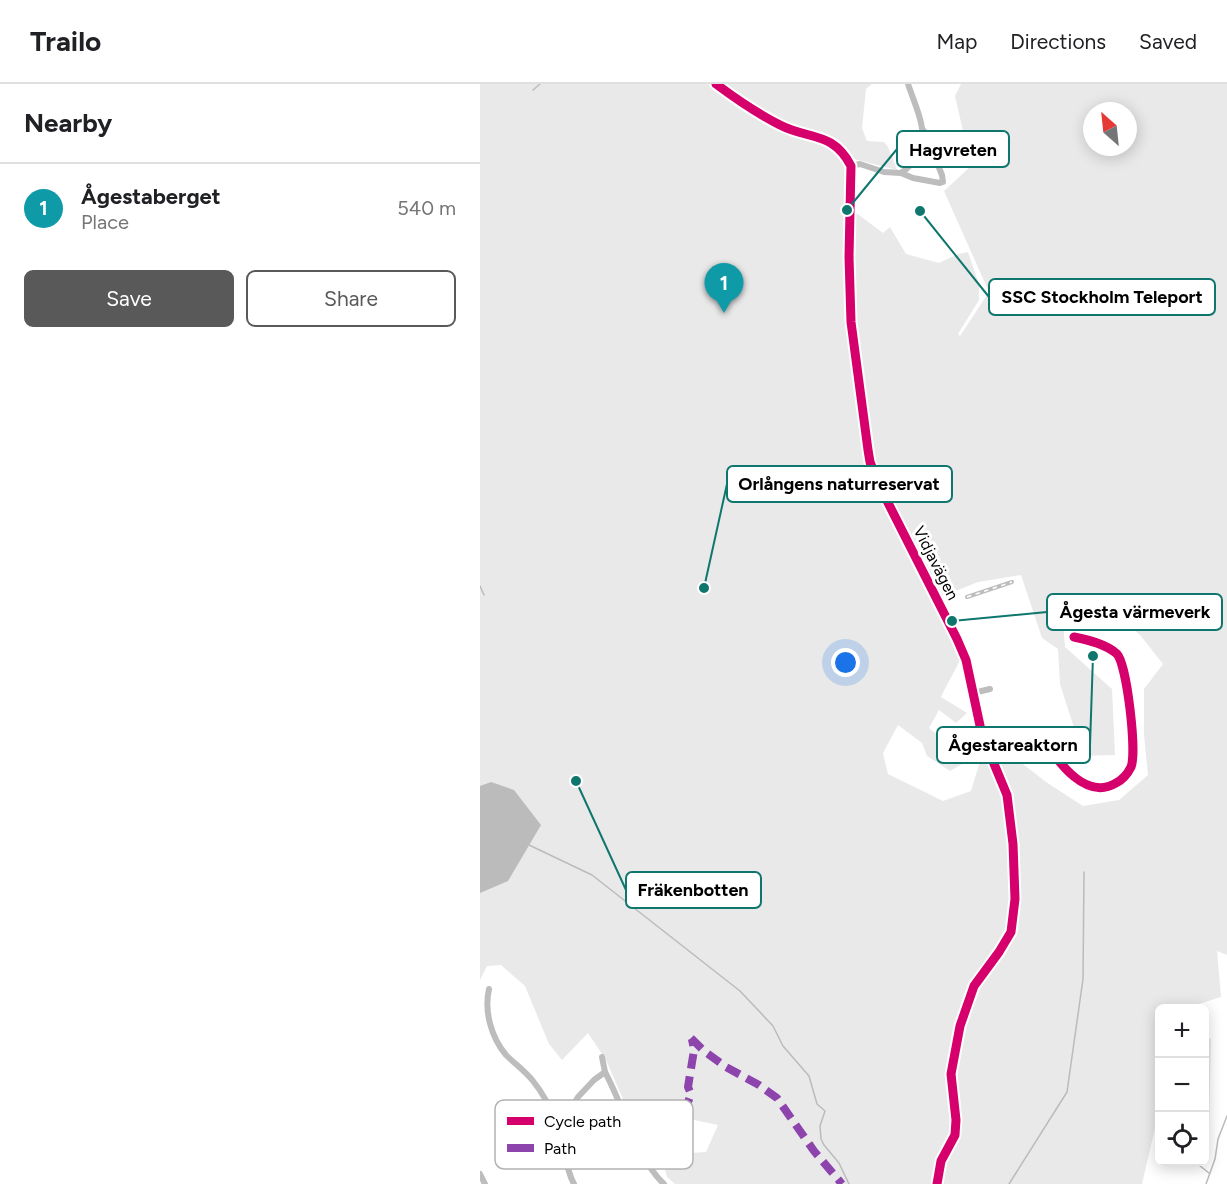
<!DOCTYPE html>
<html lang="en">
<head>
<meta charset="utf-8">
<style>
	body { margin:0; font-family:Figtree,sans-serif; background:#f6f6f6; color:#202124 }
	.controls { position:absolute; right:18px; bottom:18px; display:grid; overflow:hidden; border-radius:9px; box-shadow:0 3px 15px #0003 }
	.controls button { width:54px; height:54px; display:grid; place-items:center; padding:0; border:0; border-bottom:2px solid #e0e0e0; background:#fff; color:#202124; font:30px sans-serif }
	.compass { position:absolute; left:603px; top:18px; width:54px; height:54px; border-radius:50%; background:#fff; box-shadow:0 3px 15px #0003; rotate:333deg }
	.you { position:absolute; left:366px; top:579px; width:21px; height:21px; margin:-15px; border:4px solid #fff; border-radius:50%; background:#1a73e8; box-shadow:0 0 0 9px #1a73e833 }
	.badge { display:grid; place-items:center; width:39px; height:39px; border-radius:50%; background:#595959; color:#fff; font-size:20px; font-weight:700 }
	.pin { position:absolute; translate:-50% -50px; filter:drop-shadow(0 2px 3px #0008) }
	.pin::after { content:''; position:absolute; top:32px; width:21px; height:18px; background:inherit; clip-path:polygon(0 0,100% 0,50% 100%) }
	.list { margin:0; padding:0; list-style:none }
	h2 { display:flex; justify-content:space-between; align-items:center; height:78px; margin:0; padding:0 24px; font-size:26px }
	h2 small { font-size:20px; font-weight:400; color:#757577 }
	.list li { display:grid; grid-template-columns:39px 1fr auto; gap:18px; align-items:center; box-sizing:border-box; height:90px; padding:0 24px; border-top:2px solid #e0e0e0 }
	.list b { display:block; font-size:22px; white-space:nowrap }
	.list p { margin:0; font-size:20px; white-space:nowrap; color:#757577 }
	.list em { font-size:20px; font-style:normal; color:#757577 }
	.actions { display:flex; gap:12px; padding:18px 24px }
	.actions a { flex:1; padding:14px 0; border:2px solid #595959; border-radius:9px; text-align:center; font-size:21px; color:#595959 }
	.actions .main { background:#595959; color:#fff }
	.icon { flex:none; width:33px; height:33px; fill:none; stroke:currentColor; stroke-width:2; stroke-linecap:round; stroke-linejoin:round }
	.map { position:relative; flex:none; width:747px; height:1100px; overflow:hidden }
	header { display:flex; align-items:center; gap:36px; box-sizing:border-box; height:84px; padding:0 30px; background:#fff; border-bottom:2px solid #e0e0e0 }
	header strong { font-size:28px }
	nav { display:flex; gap:33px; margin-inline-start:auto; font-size:21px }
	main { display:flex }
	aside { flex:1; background:#fff }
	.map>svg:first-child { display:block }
	.green { fill:#e9e9e9; fill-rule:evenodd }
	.water { fill:#bbb }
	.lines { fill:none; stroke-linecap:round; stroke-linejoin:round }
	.stream { stroke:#bbb; stroke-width:1.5 }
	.minor { stroke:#bdbdbd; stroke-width:6 }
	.rail-casing { stroke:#bdbdbd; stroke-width:4 }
	.rail { stroke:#fff; stroke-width:1.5; stroke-dasharray:4.5; stroke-linecap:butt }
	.quiet { stroke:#8e44ad; stroke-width:8; stroke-dasharray:15 8; stroke-linecap:butt }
	.cycleway-casing { stroke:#fff; stroke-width:13 }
	.cycleway { stroke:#d6006c; stroke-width:9 }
	.labels { text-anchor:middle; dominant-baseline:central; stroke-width:6; stroke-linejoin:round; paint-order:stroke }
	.street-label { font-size:16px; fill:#000; stroke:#fff }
	.key { fill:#fff; stroke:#b2b2b2; stroke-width:1.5 }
	.key-label { font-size:16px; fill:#000 }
	.leader { fill:none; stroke:#0f766e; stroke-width:2 }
	.callout-dot { fill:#0f766e; stroke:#fff; stroke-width:2 }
	.callout { fill:#fff; stroke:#0f766e; stroke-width:2 }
	.callout-label { font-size:18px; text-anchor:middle; font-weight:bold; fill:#000 }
</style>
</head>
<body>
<header>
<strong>Trailo</strong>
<nav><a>Map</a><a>Directions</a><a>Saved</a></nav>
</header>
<main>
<aside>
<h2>Nearby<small></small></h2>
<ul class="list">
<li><span class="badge" style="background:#0f9aa8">1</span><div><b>Ågestaberget</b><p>Place</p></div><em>540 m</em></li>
</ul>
<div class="actions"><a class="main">Save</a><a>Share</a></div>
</aside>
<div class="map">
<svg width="747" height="1100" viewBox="0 0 747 1100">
	<rect width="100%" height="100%" fill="#fff"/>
	<g class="green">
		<path d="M0,0H229L287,38L352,64L361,73L367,87V122L403,149L410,143L426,170L459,179L478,170L488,168L499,200V216L478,250L480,252L509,208L464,107L491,82L475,12L481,0H747V871L737,867L741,913L713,922V924H680L679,1027L662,1100H195L187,1093L183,1079L193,1070L226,1068L238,1041L214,1036L168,1073L126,976L108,949L82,976L69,960L45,902L21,881L7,882L0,896ZM612,27H648V63H612ZM541,491L562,554L578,565L580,600L603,672L635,671L632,605L585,563L583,540L615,512L660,551L683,580L664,605V651L668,691L639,716L603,722L566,698L539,677L526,661L502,651L527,711L533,804L524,723L519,702L503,667L491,707L463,717L408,690L403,669L418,641L442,659L447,672L470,687L484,679L498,657L487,644L469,660L449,644L459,626L476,639L487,629L461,613C468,597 479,582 484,565L469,537L463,512L498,498Z"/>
		<polygon points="236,0 392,0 386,5 382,44 387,57 404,58 408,63 417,86 370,74 364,66 352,57 313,47"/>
		<polygon points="725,951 731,955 729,1042 725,1055"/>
	</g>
	<polygon class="water" points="11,698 34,706 61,741 28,797 0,809 0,702"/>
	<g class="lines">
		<g class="stream">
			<polyline points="53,6 60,0"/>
			<polyline points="0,502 4,511"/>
			<polyline points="49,761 112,791 260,907 293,942 303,962 329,992 337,1020 345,1027 340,1042 341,1055 344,1061 359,1079 369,1100"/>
			<polyline points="715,1078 729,1089"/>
			<polyline points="529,1100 587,1008 603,895 604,788"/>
			<polyline points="726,1100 735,1075 738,1055 747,1032"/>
		</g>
		<g class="minor">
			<path d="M236,0C256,15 278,30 300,41C329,56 353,47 371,82L369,173L371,238L388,366L390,378L399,401L477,555L486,576L502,651L527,711L533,760L535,815L531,848L519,868L494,902L480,942L471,990L476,1036L475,1051L461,1077L457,1100"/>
			<polyline points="371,82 380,80 404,88 421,89 433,94 460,99 463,98 462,91 444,47"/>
			<path d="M421,89C457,64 440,35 428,0"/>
			<polyline points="493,609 510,605"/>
			<path d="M502,651C525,665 540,662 565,657C578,678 606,717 636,699C642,696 648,689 651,683C657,668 647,581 637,570C626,560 608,556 594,553"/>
			<path d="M9,905C4,927 11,953 26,971C35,980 45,987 53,997C63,1009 72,1027 78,1042C85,1060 84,1082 94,1100"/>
			<path d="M122,973L125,988C142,1019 159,1078 184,1100"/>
			<polyline points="78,1043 83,1039 98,1013 114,996 125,988"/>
			<polyline points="0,1090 5,1100"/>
		</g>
		<defs>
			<polyline id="rail" points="487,513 532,498"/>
		</defs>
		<use href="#rail" class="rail-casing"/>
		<use href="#rail" class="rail"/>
		<g class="quiet">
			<polyline points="211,954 224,967 246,983 279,1001 297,1014 334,1067 362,1100"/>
			<polyline points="196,1050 211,1010 208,1003 214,966 212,955"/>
			<polyline points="167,1077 184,1067 196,1050 194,1058"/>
		</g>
		<defs>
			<g id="cycleway">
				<path d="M236,0C256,15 278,30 300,41C329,56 353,47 371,82L369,173L371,238L388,366L390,378L399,401L477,555L486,576L502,651L527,711L533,760L535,815L531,848L519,868L494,902L480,942L471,990L476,1036L475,1051L461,1077L457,1100"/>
				<path d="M502,651C525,665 540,662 565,657C578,678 606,717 636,699C642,696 648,689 651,683C657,668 647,581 637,570C626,560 608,556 594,553"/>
			</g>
		</defs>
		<use href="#cycleway" class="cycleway-casing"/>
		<use href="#cycleway" class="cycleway"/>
	</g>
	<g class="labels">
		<g class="street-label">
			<text transform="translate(456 479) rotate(63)">Vidjavägen</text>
		</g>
	</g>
	<rect x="15" y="1016" width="198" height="69" rx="9" class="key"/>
	<rect x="27" y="1033" width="27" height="8" fill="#d6006c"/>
	<rect x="27" y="1060" width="27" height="8" fill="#8e44ad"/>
	<g class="key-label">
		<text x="64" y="1043">Cycle path</text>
		<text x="64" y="1070">Path</text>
	</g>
	<path class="leader" d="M367 126L417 65M440 127L509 213M224 504L247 400M472 537L567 528M613 572L610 661M96 697L146 806"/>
	<g class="callout-dot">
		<circle cx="367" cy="126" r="6"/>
		<circle cx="440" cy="127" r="6"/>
		<circle cx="224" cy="504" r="6"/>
		<circle cx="472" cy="537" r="6"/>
		<circle cx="613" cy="572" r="6"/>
		<circle cx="96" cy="697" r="6"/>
	</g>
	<g class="callout">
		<rect x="417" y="47" width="112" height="36" rx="6"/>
		<rect x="509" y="195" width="226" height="36" rx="6"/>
		<rect x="247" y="382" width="225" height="36" rx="6"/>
		<rect x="567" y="510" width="175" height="36" rx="6"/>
		<rect x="457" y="643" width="153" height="36" rx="6"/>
		<rect x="146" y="788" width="135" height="36" rx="6"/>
	</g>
	<g class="callout-label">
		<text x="473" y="72">Hagvreten</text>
		<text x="622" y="219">SSC Stockholm Teleport</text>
		<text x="359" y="406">Orlångens naturreservat</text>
		<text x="655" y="534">Ågesta värmeverk</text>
		<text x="533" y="667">Ågestareaktorn</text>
		<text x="213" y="812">Fräkenbotten</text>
	</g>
</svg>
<div class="controls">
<button>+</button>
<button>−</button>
<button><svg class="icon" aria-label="locate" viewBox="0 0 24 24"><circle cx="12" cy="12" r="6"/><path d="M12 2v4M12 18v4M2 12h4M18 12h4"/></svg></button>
</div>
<svg class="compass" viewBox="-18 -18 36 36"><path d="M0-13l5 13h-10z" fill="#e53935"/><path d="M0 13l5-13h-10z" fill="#757577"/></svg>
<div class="you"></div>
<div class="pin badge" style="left:244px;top:229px;background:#0f9aa8">1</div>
</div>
</main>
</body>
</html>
